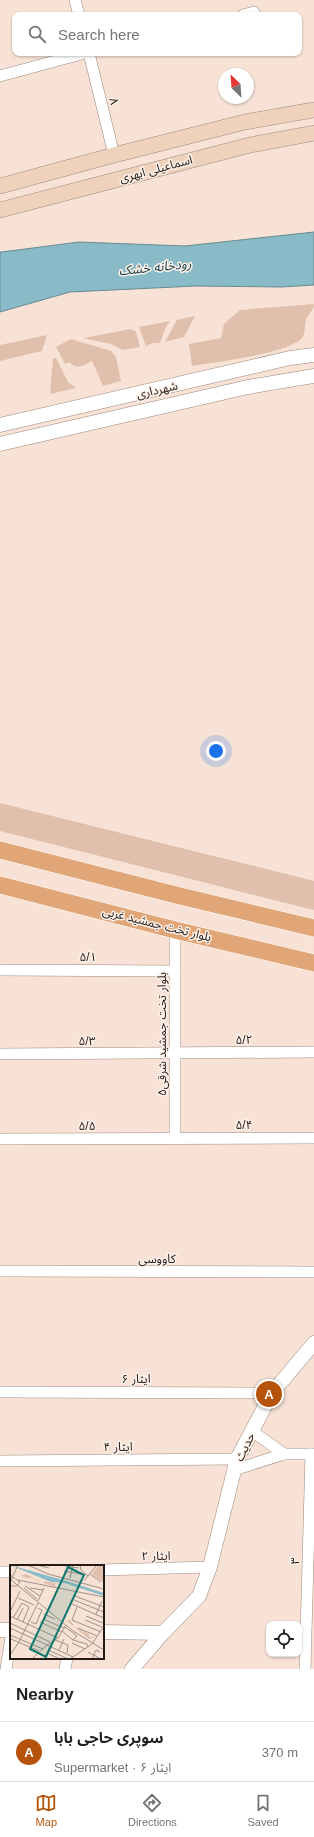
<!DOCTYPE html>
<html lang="en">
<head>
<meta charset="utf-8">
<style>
	body { margin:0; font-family:Arial,"Noto Sans Arabic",sans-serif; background:#f6f6f6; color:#202124 }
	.controls { position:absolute; right:12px; bottom:12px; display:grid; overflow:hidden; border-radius:8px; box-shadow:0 1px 3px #0004 }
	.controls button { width:36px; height:36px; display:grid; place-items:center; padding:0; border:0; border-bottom:1px solid #e0e0e0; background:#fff; color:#202124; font:20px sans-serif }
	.compass { position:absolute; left:218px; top:68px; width:36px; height:36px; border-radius:50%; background:#fff; box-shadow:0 1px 3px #0004; rotate:335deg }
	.you { position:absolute; left:216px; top:751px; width:14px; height:14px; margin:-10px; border:3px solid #fff; border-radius:50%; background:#1a73e8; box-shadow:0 0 0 6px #1a73e833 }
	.badge { display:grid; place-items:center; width:26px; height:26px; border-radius:50%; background:#b45309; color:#fff; font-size:13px; font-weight:700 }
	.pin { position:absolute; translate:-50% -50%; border:2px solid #fff; box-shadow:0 1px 4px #0006 }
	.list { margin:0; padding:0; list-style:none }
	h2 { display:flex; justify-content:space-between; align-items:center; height:52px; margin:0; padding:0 16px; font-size:17px }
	h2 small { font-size:13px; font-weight:400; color:#757577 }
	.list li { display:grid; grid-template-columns:26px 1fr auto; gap:12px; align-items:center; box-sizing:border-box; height:60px; padding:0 16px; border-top:1px solid #e0e0e0 }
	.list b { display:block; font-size:15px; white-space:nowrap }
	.list p { margin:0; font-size:13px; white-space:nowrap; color:#757577 }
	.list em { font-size:13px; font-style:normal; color:#757577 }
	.icon { flex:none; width:22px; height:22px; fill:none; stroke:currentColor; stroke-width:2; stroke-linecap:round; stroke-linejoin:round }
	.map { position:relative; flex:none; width:314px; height:1669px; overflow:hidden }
	.search { position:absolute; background:#fff; box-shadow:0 1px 3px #0004; left:12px; right:12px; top:12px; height:44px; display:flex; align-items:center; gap:10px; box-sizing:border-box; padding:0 14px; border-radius:8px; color:#757577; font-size:15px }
	.sheet { height:112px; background:#fff }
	nav { display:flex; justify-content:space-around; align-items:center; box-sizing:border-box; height:56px; border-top:1px solid #e0e0e0; background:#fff; font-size:11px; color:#757577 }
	nav a { display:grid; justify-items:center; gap:2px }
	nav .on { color:#b45309 }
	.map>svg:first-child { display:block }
	.green { fill:#e0c0ad }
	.water { fill:#88bac7; stroke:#698a92 }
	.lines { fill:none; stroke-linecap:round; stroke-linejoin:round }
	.minor-casing { stroke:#9c897e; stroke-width:12 }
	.tertiary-casing { stroke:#9c897e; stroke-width:15 }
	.secondary-casing { stroke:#9c897e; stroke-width:16 }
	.primary-casing { stroke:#fff; stroke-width:18 }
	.minor { stroke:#fff; stroke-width:11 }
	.tertiary { stroke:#fff; stroke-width:14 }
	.secondary { stroke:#efd2bb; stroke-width:15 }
	.primary { stroke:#e0a677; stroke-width:17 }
	.labels { text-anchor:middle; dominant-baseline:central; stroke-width:3; stroke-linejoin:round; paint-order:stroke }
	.street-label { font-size:12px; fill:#221a16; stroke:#fef1e9 }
	.water-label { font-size:13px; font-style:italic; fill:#103e48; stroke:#fef1e9 }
	.inset-road { fill:none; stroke:#a29289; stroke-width:1 }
	.view { fill:#0f766e; fill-opacity:0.15; stroke:#0f766e; stroke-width:2 }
	.inset-edge { fill:none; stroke:#221a16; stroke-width:2 }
</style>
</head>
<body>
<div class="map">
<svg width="314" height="1669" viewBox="0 0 314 1669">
	<rect width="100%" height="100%" fill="#f7e2d5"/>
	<g class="green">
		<path d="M314,304C314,310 308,314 306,320C304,327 306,332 302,338C290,353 213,363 192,366L189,344L221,338L224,324L240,310Z"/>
		<polygon points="195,316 184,337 165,342 177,320"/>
		<polygon points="170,321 165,329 160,343 153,343 146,346 139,327"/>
		<polygon points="131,329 136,332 140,347 123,350 111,344 83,338"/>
		<polygon points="47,335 42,351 0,361 0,345"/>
		<path d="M71,339L111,351L116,357L121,381L103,386L92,361C83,366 77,370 69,362L65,364L56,347Z"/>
		<polygon points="53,358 56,358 68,382 76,388 50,394"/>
		<polygon points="0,803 314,881 314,910 0,831"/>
	</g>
	<polygon class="water" points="314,232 314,285 282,287 196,286 70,292 0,312 0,252 2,252 79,242 185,246"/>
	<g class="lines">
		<defs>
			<g id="minor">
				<polyline points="75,0 79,15"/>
				<polyline points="243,15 254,12"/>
				<polyline points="89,53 114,155"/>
				<polyline points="0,76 85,53"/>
				<polyline points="0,970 175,971"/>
				<polyline points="0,1054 314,1052"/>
				<polyline points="175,1138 175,930"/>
				<polyline points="0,1139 314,1138"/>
				<polyline points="0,1271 314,1272"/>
				<polyline points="0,1392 272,1393"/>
				<polyline points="252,1431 284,1454"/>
				<polyline points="0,1461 237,1459"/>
				<polyline points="234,1470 284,1454 314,1454"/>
				<polyline points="103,1570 210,1567"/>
				<polyline points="0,1572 11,1572"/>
				<polyline points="6,1669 11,1637"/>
				<polyline points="65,1669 67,1658"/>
				<polyline points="305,1669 311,1454"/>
			</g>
			<g id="tertiary">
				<polyline points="0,425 290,358 314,355"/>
				<polyline points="0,444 248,387 314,376"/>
				<polyline points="0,1630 11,1630"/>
				<polyline points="103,1632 163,1633"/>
				<polyline points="132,1669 163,1633 199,1596 210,1567 237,1459 272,1393 314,1343"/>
			</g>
			<g id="secondary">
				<polyline points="0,186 114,155 245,122 314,110"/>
				<polyline points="0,210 250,145 314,133"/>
			</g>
			<g id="primary">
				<polyline points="0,850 176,895 314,928"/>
				<polyline points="0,885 175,930 314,963"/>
			</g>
		</defs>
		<use href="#minor" class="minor-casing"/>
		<use href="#tertiary" class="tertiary-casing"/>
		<use href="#secondary" class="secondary-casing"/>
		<use href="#primary" class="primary-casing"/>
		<use href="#minor" class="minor"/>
		<use href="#tertiary" class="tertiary"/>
		<use href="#secondary" class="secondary"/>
		<use href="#primary" class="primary"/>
	</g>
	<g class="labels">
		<g class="street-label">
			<text transform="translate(114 101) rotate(76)">۸</text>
			<text transform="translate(156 169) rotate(-15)">اسماعیلی ابهری</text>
			<text transform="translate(157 390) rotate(-13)">شهرداری</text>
			<text transform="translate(157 924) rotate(14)">بلوار تخت جمشید غربی</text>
			<text x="88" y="957">۵/۱</text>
			<text transform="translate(162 1034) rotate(-90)">بلوار تخت جمشید شرقی۵</text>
			<text x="244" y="1040">۵/۲</text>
			<text x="87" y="1041">۵/۳</text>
			<text x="244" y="1125">۵/۴</text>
			<text x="87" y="1126">۵/۵</text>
			<text x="157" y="1259">کاووسی</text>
			<text x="136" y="1379">ایثار ۶</text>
			<text x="118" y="1447">ایثار ۴</text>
			<text transform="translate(245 1447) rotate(-64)">حدیث</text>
			<text transform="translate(156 1556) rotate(-1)">ایثار ۲</text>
			<text transform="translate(295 1561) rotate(-88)">۳</text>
		</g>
		<g class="water-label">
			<text transform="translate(155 267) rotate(-6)">رودخانه خشک</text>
		</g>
	</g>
	<g transform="translate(10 1565)">
		<rect width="94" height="94" fill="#f7e2d5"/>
		<path d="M89,0H94L93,17L82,9ZM16,9L33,18L34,16L53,20L45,19L46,22L30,17L22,13H18L29,17L11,11ZM30,34L56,55H60L65,62L79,69V72H86L79,74Z" fill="#e0c0ad"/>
		<path d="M0,0L53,15L94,28V31L55,18L41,17Z" fill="#88bac7"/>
		<path class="inset-road" d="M18,0L38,9L94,24M27,0L39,3M55,1L69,3M70,1L71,5L78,11M54,6L71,9M80,9L91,17M0,10L10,17L7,21H0M60,13L63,0M0,14L63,66L94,85M8,15L38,21M74,16L87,0M0,17L8,0M15,21L30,31M38,21L94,32M14,23L27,34M20,23L33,25M65,31L94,42M8,33L24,40M64,35L94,47M28,36L34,23M62,39L94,53M67,42L62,55L91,67M0,47L10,26M34,49L45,54M86,49L92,36M0,51L48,73M76,51L93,58M3,53L12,38L19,42L13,57M33,54L54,63M7,55L13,43M75,55L92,62M21,57L26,59L32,45L28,43M30,57L52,67M0,58L40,77M55,62L67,71L63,75M0,63L37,80M68,63L87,71M52,66L63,75L77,79L78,82M0,70L33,84M45,75L58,80L57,88M0,77L1,74L29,86M62,78L75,84M82,79L94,61M37,80L63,92M38,85L56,93M49,85L54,74M78,87L91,94M37,88L50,94M0,90L9,77L28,38M22,94L37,80L48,73L56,60M34,94L40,81M60,94L82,79M82,94L86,85L90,87"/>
		<path class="view" d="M58,2L74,10L36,92L20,84Z"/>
		<rect width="94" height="94" class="inset-edge"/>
	</g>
</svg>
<div class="controls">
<button><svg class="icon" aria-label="locate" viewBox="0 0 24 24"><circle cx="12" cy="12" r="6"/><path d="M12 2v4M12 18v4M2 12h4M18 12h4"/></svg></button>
</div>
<svg class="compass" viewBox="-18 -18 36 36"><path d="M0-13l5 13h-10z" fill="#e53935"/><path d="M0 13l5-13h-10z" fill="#757577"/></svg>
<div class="you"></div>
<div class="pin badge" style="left:269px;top:1394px">A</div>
<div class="search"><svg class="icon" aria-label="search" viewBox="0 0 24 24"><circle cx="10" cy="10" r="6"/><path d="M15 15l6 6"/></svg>Search here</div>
</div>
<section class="sheet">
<h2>Nearby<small></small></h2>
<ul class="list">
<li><span class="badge">A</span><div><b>سوپری حاجی بابا</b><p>Supermarket · ایثار ۶</p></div><em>370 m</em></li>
</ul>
</section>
<nav>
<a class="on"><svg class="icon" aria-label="map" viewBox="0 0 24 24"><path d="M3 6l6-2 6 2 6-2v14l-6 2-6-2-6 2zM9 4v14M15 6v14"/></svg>Map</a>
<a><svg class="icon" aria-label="directions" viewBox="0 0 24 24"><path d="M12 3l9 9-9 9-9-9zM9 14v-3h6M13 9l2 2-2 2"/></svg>Directions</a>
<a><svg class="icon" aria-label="saved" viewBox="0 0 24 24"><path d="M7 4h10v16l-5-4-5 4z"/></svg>Saved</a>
</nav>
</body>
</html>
